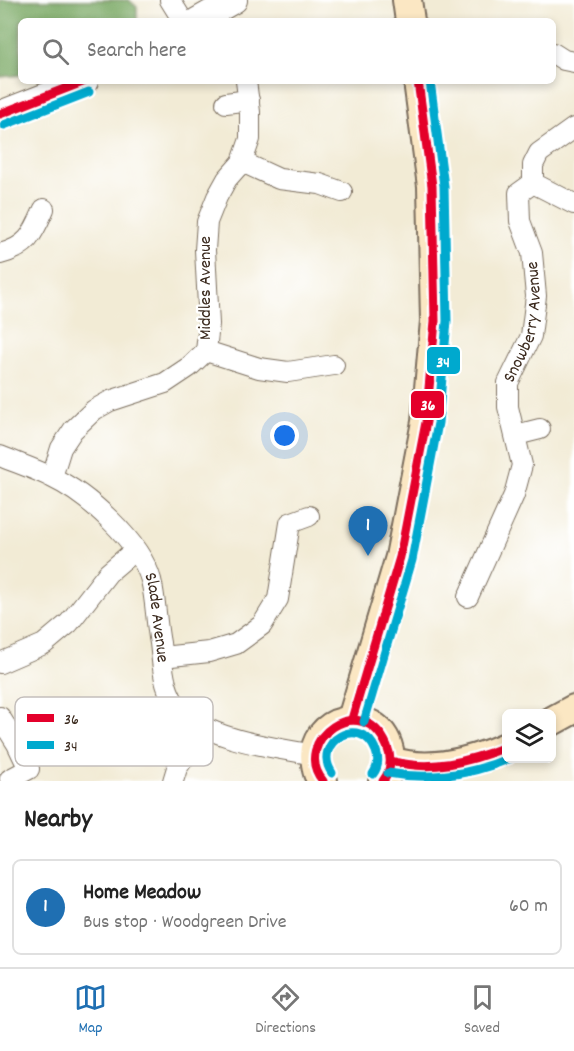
<!DOCTYPE html>
<html lang="en">
<head>
<meta charset="utf-8">
<style>
	body { margin:0; font-family:Dekko,sans-serif; background:#f6f6f6; color:#222 }
	.controls { position:absolute; right:18px; bottom:18px; display:grid; overflow:hidden; border-radius:9px; box-shadow:0 3px 9px #0003 }
	.controls button { width:54px; height:54px; display:grid; place-items:center; padding:0; border:0; border-bottom:2px solid #e0e0e0; background:#fff; color:#222; font:30px sans-serif }
	.you { position:absolute; left:285px; top:436px; width:21px; height:21px; margin:-15px; border:4px solid #fff; border-radius:50%; background:#1a73e8; box-shadow:0 0 0 9px #1a73e833 }
	.badge { display:grid; place-items:center; width:39px; height:39px; border-radius:50%; background:#1f6fb2; color:#fff; font-size:20px; font-weight:700 }
	.pin { position:absolute; translate:-50% -50px; filter:drop-shadow(0 2px 3px #0008) }
	.pin::after { content:''; position:absolute; top:32px; width:21px; height:18px; background:inherit; clip-path:polygon(0 0,100% 0,50% 100%) }
	.list { margin:0; padding:0; list-style:none }
	h2 { display:flex; justify-content:space-between; align-items:center; height:78px; margin:0; padding:0 24px; font-size:26px }
	h2 small { font-size:20px; font-weight:400; color:#767676 }
	.list li { display:grid; grid-template-columns:39px 1fr auto; gap:18px; align-items:center; box-sizing:border-box; height:96px; margin:0 12px 12px; padding:0 12px; border:2px solid #e0e0e0; border-radius:9px }
	.list b { display:block; font-size:22px; white-space:nowrap }
	.list p { margin:0; font-size:20px; white-space:nowrap; color:#767676 }
	.list em { font-size:20px; font-style:normal; color:#767676 }
	.icon { flex:none; width:33px; height:33px; fill:none; stroke:currentColor; stroke-width:2; stroke-linecap:round; stroke-linejoin:round }
	.map { position:relative; flex:none; width:574px; height:781px; overflow:hidden }
	.search { position:absolute; background:#fff; box-shadow:0 3px 9px #0003; left:18px; right:18px; top:18px; height:66px; display:flex; align-items:center; gap:15px; box-sizing:border-box; padding:0 21px; border-radius:9px; color:#767676; font-size:22px }
	.sheet { height:186px; background:#fff }
	nav { display:flex; justify-content:space-around; align-items:center; box-sizing:border-box; height:84px; border-top:2px solid #e0e0e0; background:#fff; font-size:16px; color:#767676 }
	nav a { display:grid; justify-items:center; gap:3px }
	nav .on { color:#1f6fb2 }
	.map>svg:first-child { display:block }
	.forest { fill:#78a762; stroke:#5a6840; stroke-width:1.5 }
	.lines { fill:none; stroke-linecap:round; stroke-linejoin:round }
	.minor-casing { stroke:#7b6e5e; stroke-width:22 }
	.tertiary-casing { stroke:#7b6e5e; stroke-width:28 }
	.secondary-casing { stroke:#7b6e5e; stroke-width:32 }
	.minor { stroke:#fff; stroke-width:20 }
	.tertiary { stroke:#fff; stroke-width:26 }
	.secondary { stroke:#fbe7c3; stroke-width:28 }
	.bus-1-casing { stroke:#fff; stroke-width:14 }
	.bus-2-casing { stroke:#fff; stroke-width:14 }
	.bus-1 { stroke:#e4002b; stroke-width:9 }
	.bus-2 { stroke:#00a9ce; stroke-width:9 }
	.labels { text-anchor:middle; dominant-baseline:central; stroke-width:4.5; stroke-linejoin:round; paint-order:stroke }
	.street-label { font-size:18px; fill:#3b2a1e; stroke:#fff }
	.key { fill:#fff; stroke:#c4bfbc; stroke-width:1.5 }
	.key-label { font-size:16px; fill:#3b2a1e }
	.line-badge { stroke:#fff; stroke-width:2 }
	.badge-label { font-size:16px; text-anchor:middle; font-weight:bold; fill:#fff }
</style>
</head>
<body>
<div class="map">
<svg width="574" height="781" viewBox="0 0 574 781">
	<rect width="100%" height="100%" fill="#fff"/>
	<filter id="ink" filterUnits="userSpaceOnUse"><feTurbulence type="fractalNoise" baseFrequency=".0167" numOctaves="2"/><feDisplacementMap in="SourceGraphic" scale="12" xChannelSelector="R" yChannelSelector="G"/><feConvolveMatrix kernelMatrix="1 2 1 2 8 2 1 2 1" color-interpolation-filters="sRGB"/></filter>
	<filter id="wash" filterUnits="userSpaceOnUse"><feTurbulence type="fractalNoise" baseFrequency=".008" numOctaves="4" result="noise"/><feDisplacementMap in="SourceGraphic" scale="24" xChannelSelector="R" yChannelSelector="G"/><feGaussianBlur stdDeviation="1.35" result="paint"/><feColorMatrix in="noise" values="0 0 0 0 0 0 0 0 0 0 0 0 0 0 0 0 0 1.4 0 .05"/><feComposite in="paint" operator="in"/></filter>
	<g filter="url(#wash)">
		<rect width="100%" height="100%" fill="#f2ebd5"/>
		<polygon class="forest" points="0,0 129,0 137,7 137,21 21,21 21,75 0,77"/>
	</g>
	<g filter="url(#ink)">
		<g class="lines">
			<defs>
				<g id="minor">
					<polyline points="170,0 183,21"/>
					<polyline points="553,53 564,60 574,62"/>
					<polyline points="226,103 249,100"/>
					<polyline points="242,162 279,179 320,184 342,192"/>
					<polyline points="533,183 574,204"/>
					<path d="M0,254C28,247 33,234 44,209"/>
					<polyline points="206,351 259,368 288,372 334,365"/>
					<polyline points="516,435 540,429"/>
					<path id="s1" d="M0,456C17,463 35,469 51,477C87,494 140,541 151,580C156,600 156,623 160,643C163,667 163,693 181,711C211,741 274,747 314,755"/>
					<polyline points="52,477 61,448 73,430 94,410 110,401 165,383 189,367 206,351 209,324 205,250 207,222 217,197 227,179 242,162 250,139 250,112 246,81"/>
					<path id="s2" d="M468,597L514,495L522,465L508,407V383L531,336L536,296L532,253L520,221L519,193L533,183V165L539,153L574,128"/>
					<polyline points="162,657 209,652 236,644 262,625 278,599 290,523 309,516"/>
					<polyline points="0,663 44,644 69,623 108,573 135,550"/>
					<polyline points="0,717 17,744 29,769 10,779"/>
					<polyline points="173,781 177,768 205,728"/>
				</g>
				<g id="tertiary">
					<polyline points="197,21 234,0"/>
					<polyline points="0,114 85,81"/>
				</g>
				<g id="secondary">
					<polyline points="407,0 410,21"/>
					<polyline points="352,719 400,557 426,422 435,321 432,186 418,81"/>
					<polyline points="552,721 574,709"/>
					<path d="M391,761C429,774 471,762 506,747"/>
					<path d="M323,781C318,776 317,771 316,764C307,718 377,701 389,750C391,761 391,772 383,781"/>
				</g>
			</defs>
			<use href="#minor" class="minor-casing"/>
			<use href="#tertiary" class="tertiary-casing"/>
			<use href="#secondary" class="secondary-casing"/>
			<use href="#minor" class="minor"/>
			<use href="#tertiary" class="tertiary"/>
			<use href="#secondary" class="secondary"/>
			<defs>
				<g id="bus-1">
					<polyline points="0,114 85,81"/>
					<polyline points="352,719 400,557 426,422 435,321 432,186 418,81"/>
					<path d="M391,761C431,772 468,762 506,747"/>
					<path d="M323,781C290,741 362,688 387,746C392,758 391,771 383,781"/>
				</g>
				<g id="bus-2">
					<polyline points="4,125 89,92"/>
					<polyline points="364,722 412,560 438,423 447,321 444,186 430,81"/>
					<path d="M332,773C311,742 361,713 376,751C379,759 378,767 373,774"/>
					<path d="M388,773C431,781 470,775 510,758"/>
				</g>
			</defs>
			<use href="#bus-1" class="bus-1-casing"/>
			<use href="#bus-2" class="bus-2-casing"/>
			<use href="#bus-1" class="bus-1"/>
			<use href="#bus-2" class="bus-2"/>
		</g>
	</g>
	<g class="labels">
		<g class="street-label">
			<text transform="translate(206 288) rotate(-90)">Middles Avenue</text>
			<text stroke="none"><textPath href="#s2" startOffset="291">Snowberry Avenue</textPath></text>
			<text stroke="none"><textPath href="#s1" startOffset="240">Slade Avenue</textPath></text>
		</g>
	</g>
	<rect x="15" y="697" width="198" height="69" rx="9" class="key"/>
	<rect x="27" y="714" width="27" height="8" fill="#e4002b"/>
	<rect x="27" y="741" width="27" height="8" fill="#00a9ce"/>
	<g class="key-label">
		<text x="64" y="724">36</text>
		<text x="64" y="751">34</text>
	</g>
	<g class="line-badge">
		<rect x="426" y="346" width="35" height="29" rx="6" fill="#00a9ce"/>
		<rect x="410" y="390" width="35" height="29" rx="6" fill="#e4002b"/>
	</g>
	<g class="badge-label">
		<text x="443" y="367">34</text>
		<text x="428" y="410">36</text>
	</g>
</svg>
<div class="controls">
<button><svg class="icon" aria-label="layers" viewBox="0 0 24 24"><path d="M12 4l9 5-9 5-9-5zM3 14l9 5 9-5"/></svg></button>
</div>
<div class="you"></div>
<div class="pin badge" style="left:368px;top:556px">1</div>
<div class="search"><svg class="icon" aria-label="search" viewBox="0 0 24 24"><circle cx="10" cy="10" r="6"/><path d="M15 15l6 6"/></svg>Search here</div>
</div>
<section class="sheet">
<h2>Nearby<small></small></h2>
<ul class="list">
<li><span class="badge">1</span><div><b>Home Meadow</b><p>Bus stop · Woodgreen Drive</p></div><em>60 m</em></li>
</ul>
</section>
<nav>
<a class="on"><svg class="icon" aria-label="map" viewBox="0 0 24 24"><path d="M3 6l6-2 6 2 6-2v14l-6 2-6-2-6 2zM9 4v14M15 6v14"/></svg>Map</a>
<a><svg class="icon" aria-label="directions" viewBox="0 0 24 24"><path d="M12 3l9 9-9 9-9-9zM9 14v-3h6M13 9l2 2-2 2"/></svg>Directions</a>
<a><svg class="icon" aria-label="saved" viewBox="0 0 24 24"><path d="M7 4h10v16l-5-4-5 4z"/></svg>Saved</a>
</nav>
</body>
</html>
